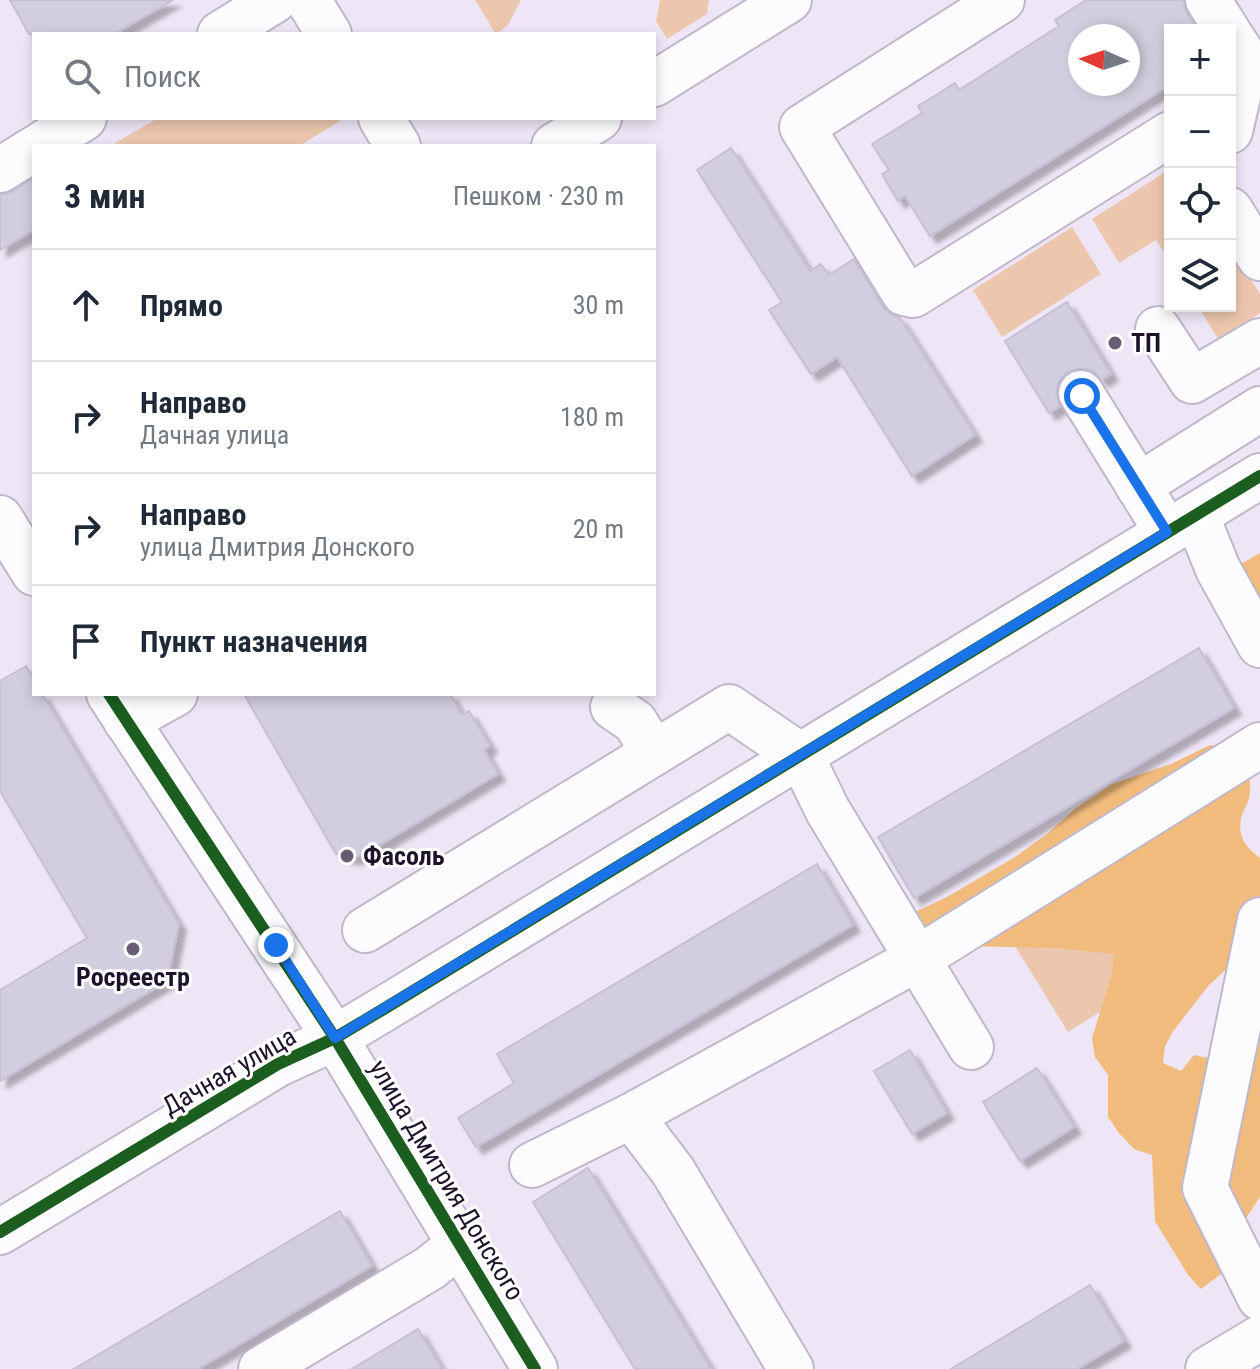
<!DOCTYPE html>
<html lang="ru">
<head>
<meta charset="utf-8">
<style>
	body { margin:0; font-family:"Roboto Condensed",sans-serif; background:#f6f6f7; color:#1f2937 }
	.controls { position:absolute; right:24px; top:24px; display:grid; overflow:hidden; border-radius:0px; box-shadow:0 4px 12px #0003 }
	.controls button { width:72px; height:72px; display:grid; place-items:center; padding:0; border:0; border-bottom:2px solid #e0e1e3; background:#fff; color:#1f2937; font:40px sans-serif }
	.compass { position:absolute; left:1068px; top:24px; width:72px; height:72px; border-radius:50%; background:#fff; box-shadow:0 4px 12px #0003; rotate:273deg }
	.stop { position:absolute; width:24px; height:24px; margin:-18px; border:6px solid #1a73e8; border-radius:50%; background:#fff }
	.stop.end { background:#1a73e8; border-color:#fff; box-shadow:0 2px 8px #0008 }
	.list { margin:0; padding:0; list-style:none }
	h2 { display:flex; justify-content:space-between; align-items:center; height:104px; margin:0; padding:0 32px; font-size:34px }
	h2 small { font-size:26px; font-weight:400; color:#747a83 }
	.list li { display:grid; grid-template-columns:52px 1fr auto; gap:24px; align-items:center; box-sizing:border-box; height:112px; padding:0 32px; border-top:2px solid #e0e1e3 }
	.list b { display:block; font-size:30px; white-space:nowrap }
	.list p { margin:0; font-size:26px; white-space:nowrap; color:#747a83 }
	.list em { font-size:26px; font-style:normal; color:#747a83 }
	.icon { flex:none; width:44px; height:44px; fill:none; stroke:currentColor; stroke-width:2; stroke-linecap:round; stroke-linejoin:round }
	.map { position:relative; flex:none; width:1260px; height:1369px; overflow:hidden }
	.search { position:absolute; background:#fff; box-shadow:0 4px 12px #0003; left:32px; top:32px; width:624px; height:88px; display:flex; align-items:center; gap:20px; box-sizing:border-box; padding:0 28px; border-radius:0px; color:#747a83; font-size:30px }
	.panel { position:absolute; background:#fff; box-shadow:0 4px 12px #0003; left:32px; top:144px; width:624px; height:552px; border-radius:0px }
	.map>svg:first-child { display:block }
	.green { fill:#ecc7ad }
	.forest { fill:#f1bb7c }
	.building { fill:#d2cedf; stroke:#c5c0d5; stroke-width:2; fill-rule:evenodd; filter:url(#shadow) }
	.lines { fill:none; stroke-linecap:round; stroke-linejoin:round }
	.minor-casing { stroke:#c0b7cb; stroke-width:48 }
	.minor { stroke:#fcfbfe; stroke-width:44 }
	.cycleway-casing { stroke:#fff; stroke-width:17 }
	.cycleway { stroke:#1b5e20; stroke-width:12 }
	.route { stroke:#1a73e8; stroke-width:10 }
	.poi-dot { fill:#675c72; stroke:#fff; stroke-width:3 }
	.labels { text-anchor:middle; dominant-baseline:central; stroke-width:6; stroke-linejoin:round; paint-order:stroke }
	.poi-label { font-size:26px; font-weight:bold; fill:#1f122b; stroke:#fff; text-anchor:start }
	.street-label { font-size:26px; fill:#1f122b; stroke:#fff }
</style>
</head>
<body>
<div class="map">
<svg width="1260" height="1369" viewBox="0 0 1260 1369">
	<defs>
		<filter id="shadow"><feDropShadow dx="7" dy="7" stdDeviation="2" flood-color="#0004"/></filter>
	</defs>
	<rect width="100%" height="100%" fill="#eee6f7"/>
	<g class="green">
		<polygon points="475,0 521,0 508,25 496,34"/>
		<polygon points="660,0 709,0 707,14 667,39 656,21"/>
		<polygon points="158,118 338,118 340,121 299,146 117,146 115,143"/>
		<polygon points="1170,169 1170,261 1156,240 1119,263 1092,219"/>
		<polygon points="1072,227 1101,274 1002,337 973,290"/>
		<polygon points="1230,246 1260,294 1260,313 1218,339 1198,306 1230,306"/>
		<polygon points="1240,924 1068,1032 1005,930"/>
	</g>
	<g class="forest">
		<polygon points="1260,553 1260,606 1229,571"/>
		<path d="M1210,745C1216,746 1224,746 1229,748C1247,756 1253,780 1249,798C1248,804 1244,809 1242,815C1236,834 1245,847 1260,858V951L1232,964L1209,985L1174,1030L1165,1046L1163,1063L1181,1071L1194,1055L1213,1059L1260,1041V1197L1239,1229L1233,1265L1201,1289L1188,1275L1155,1221L1152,1155L1134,1149L1119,1133L1108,1117V1075L1095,1057L1092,1038L1112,974L1114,954L1056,948L919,945L911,914L947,897L1015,857L1047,834L1076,808L1112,784L1171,764Z"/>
	</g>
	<g class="building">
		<polygon points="10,0 173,0 114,34 29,34"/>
		<path d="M1086,0H1183L1187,13L1195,26L1187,30H1170V85L930,236L905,196L898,201L882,174L889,170L872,144L922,113L918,106L936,95L955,83L959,90L1059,26L1055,20ZM1080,36H1128V84H1080Z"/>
		<polygon points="731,148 810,271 821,264 829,275 854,259 883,307 890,314 900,318 975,435 912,476 837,357 811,374 769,310 782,302 697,170"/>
		<polygon points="34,178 34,230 0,250 0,195 13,191"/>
		<polygon points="1067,302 1111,374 1102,380 1093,371 1081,368 1067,372 1059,381 1056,393 1060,406 1049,413 1005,341"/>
		<polygon points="1199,648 1234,708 914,898 878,837"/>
		<polygon points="26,666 34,680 34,694 42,694 179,924 167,981 0,1081 0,990 87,938 0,791 0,681"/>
		<polygon points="244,694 450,694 462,715 469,711 490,746 484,750 498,774 368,852 367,850 354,858 336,854"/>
		<polygon points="817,864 853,925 476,1147 458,1118 514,1083 497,1054"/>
		<polygon points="910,1050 947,1113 912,1134 874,1071"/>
		<polygon points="1037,1068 1074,1127 1020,1161 983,1102"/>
		<polygon points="588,1168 609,1202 711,1369 635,1369 533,1202"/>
		<polygon points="340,1211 372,1266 198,1369 74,1369"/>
		<polygon points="1090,1285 1124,1341 1077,1369 951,1369"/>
		<polygon points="418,1329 442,1369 352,1369"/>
	</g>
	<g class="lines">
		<defs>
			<g id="minor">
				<polyline points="308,0 329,34"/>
				<polyline points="1002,0 802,127 904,293 913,295 1170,134"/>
				<polyline points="1208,0 1227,30"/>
				<polyline points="220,34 275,0"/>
				<polyline points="1230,35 1243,55 1245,66 1230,131"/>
				<polyline points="654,84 789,0"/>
				<polyline points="381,118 398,146"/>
				<polyline points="39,146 84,118"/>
				<polyline points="554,146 599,118"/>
				<polyline points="0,170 34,149"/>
				<polyline points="1230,210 1260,258"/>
				<polyline points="1158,329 1192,381 1260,341"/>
				<polyline points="1081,393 1167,532"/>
				<polyline points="1138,486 1260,409"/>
				<polyline points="1196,515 1218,569 1260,645"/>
				<polyline points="0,518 34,573"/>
				<polyline points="109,694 335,1038 535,1369"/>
				<polyline points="613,707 635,722 654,753 729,707 801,756 828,811 971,1047"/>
				<polyline points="126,721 175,694"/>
				<polyline points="1260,920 1205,1188 1260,1298"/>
				<polyline points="365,930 654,753"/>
				<polyline points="631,1116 673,1171 791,1369"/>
				<polyline points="532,1165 631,1116 917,959 1260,745"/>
				<polyline points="0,1232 278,1064 335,1038 382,1010 1260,476"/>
				<polyline points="261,1369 430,1268 460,1244"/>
				<polyline points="1208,1369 1260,1338"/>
			</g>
		</defs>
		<use href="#minor" class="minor-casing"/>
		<use href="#minor" class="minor"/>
		<defs>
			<g id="cycleway">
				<polyline points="109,694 335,1038 535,1369"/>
				<polyline points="0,1232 278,1064 335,1038 382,1010 1260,476"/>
			</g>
		</defs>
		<use href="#cycleway" class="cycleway-casing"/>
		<use href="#cycleway" class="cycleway"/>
	</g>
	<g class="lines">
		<polyline class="route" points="276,945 335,1038 1167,532 1082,396"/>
	</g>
	<g class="poi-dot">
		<circle cx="1115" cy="343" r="8"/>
		<circle cx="347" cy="856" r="8"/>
		<circle cx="133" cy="949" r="8"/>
	</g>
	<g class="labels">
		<g class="poi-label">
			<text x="1131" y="343">ТП</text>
			<text x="363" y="856">Фасоль</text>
			<text x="133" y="977" text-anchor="middle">Росреестр</text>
		</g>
		<g class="street-label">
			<text transform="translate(229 1071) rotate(-30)">Дачная улица</text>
			<text transform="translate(447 1180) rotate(59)">улица Дмитрия Донского</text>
		</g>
	</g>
</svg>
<div class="controls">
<button>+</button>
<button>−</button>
<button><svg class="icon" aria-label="locate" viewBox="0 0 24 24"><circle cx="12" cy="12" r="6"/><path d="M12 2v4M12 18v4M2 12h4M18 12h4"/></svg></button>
<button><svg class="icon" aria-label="layers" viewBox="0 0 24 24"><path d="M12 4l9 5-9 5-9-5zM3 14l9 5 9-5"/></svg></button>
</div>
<svg class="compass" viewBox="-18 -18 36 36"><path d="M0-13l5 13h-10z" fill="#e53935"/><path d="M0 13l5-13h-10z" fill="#747a83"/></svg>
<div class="stop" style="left:1082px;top:396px"></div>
<div class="stop end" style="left:276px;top:945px"></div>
<div class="search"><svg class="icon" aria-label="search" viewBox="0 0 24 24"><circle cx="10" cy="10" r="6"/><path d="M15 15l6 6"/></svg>Поиск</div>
<section class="panel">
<h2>3 мин<small>Пешком · 230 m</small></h2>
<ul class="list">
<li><svg class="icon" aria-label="ahead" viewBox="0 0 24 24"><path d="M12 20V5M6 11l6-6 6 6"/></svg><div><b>Прямо</b></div><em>30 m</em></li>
<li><svg class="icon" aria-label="right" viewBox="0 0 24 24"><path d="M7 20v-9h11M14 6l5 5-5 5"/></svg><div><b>Направо</b><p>Дачная улица</p></div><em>180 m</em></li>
<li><svg class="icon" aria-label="right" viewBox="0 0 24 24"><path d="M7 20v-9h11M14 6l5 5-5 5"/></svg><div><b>Направо</b><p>улица Дмитрия Донского</p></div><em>20 m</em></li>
<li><svg class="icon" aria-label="arrive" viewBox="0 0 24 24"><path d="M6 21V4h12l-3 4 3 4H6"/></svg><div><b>Пункт назначения</b></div></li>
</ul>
</section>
</div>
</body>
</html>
